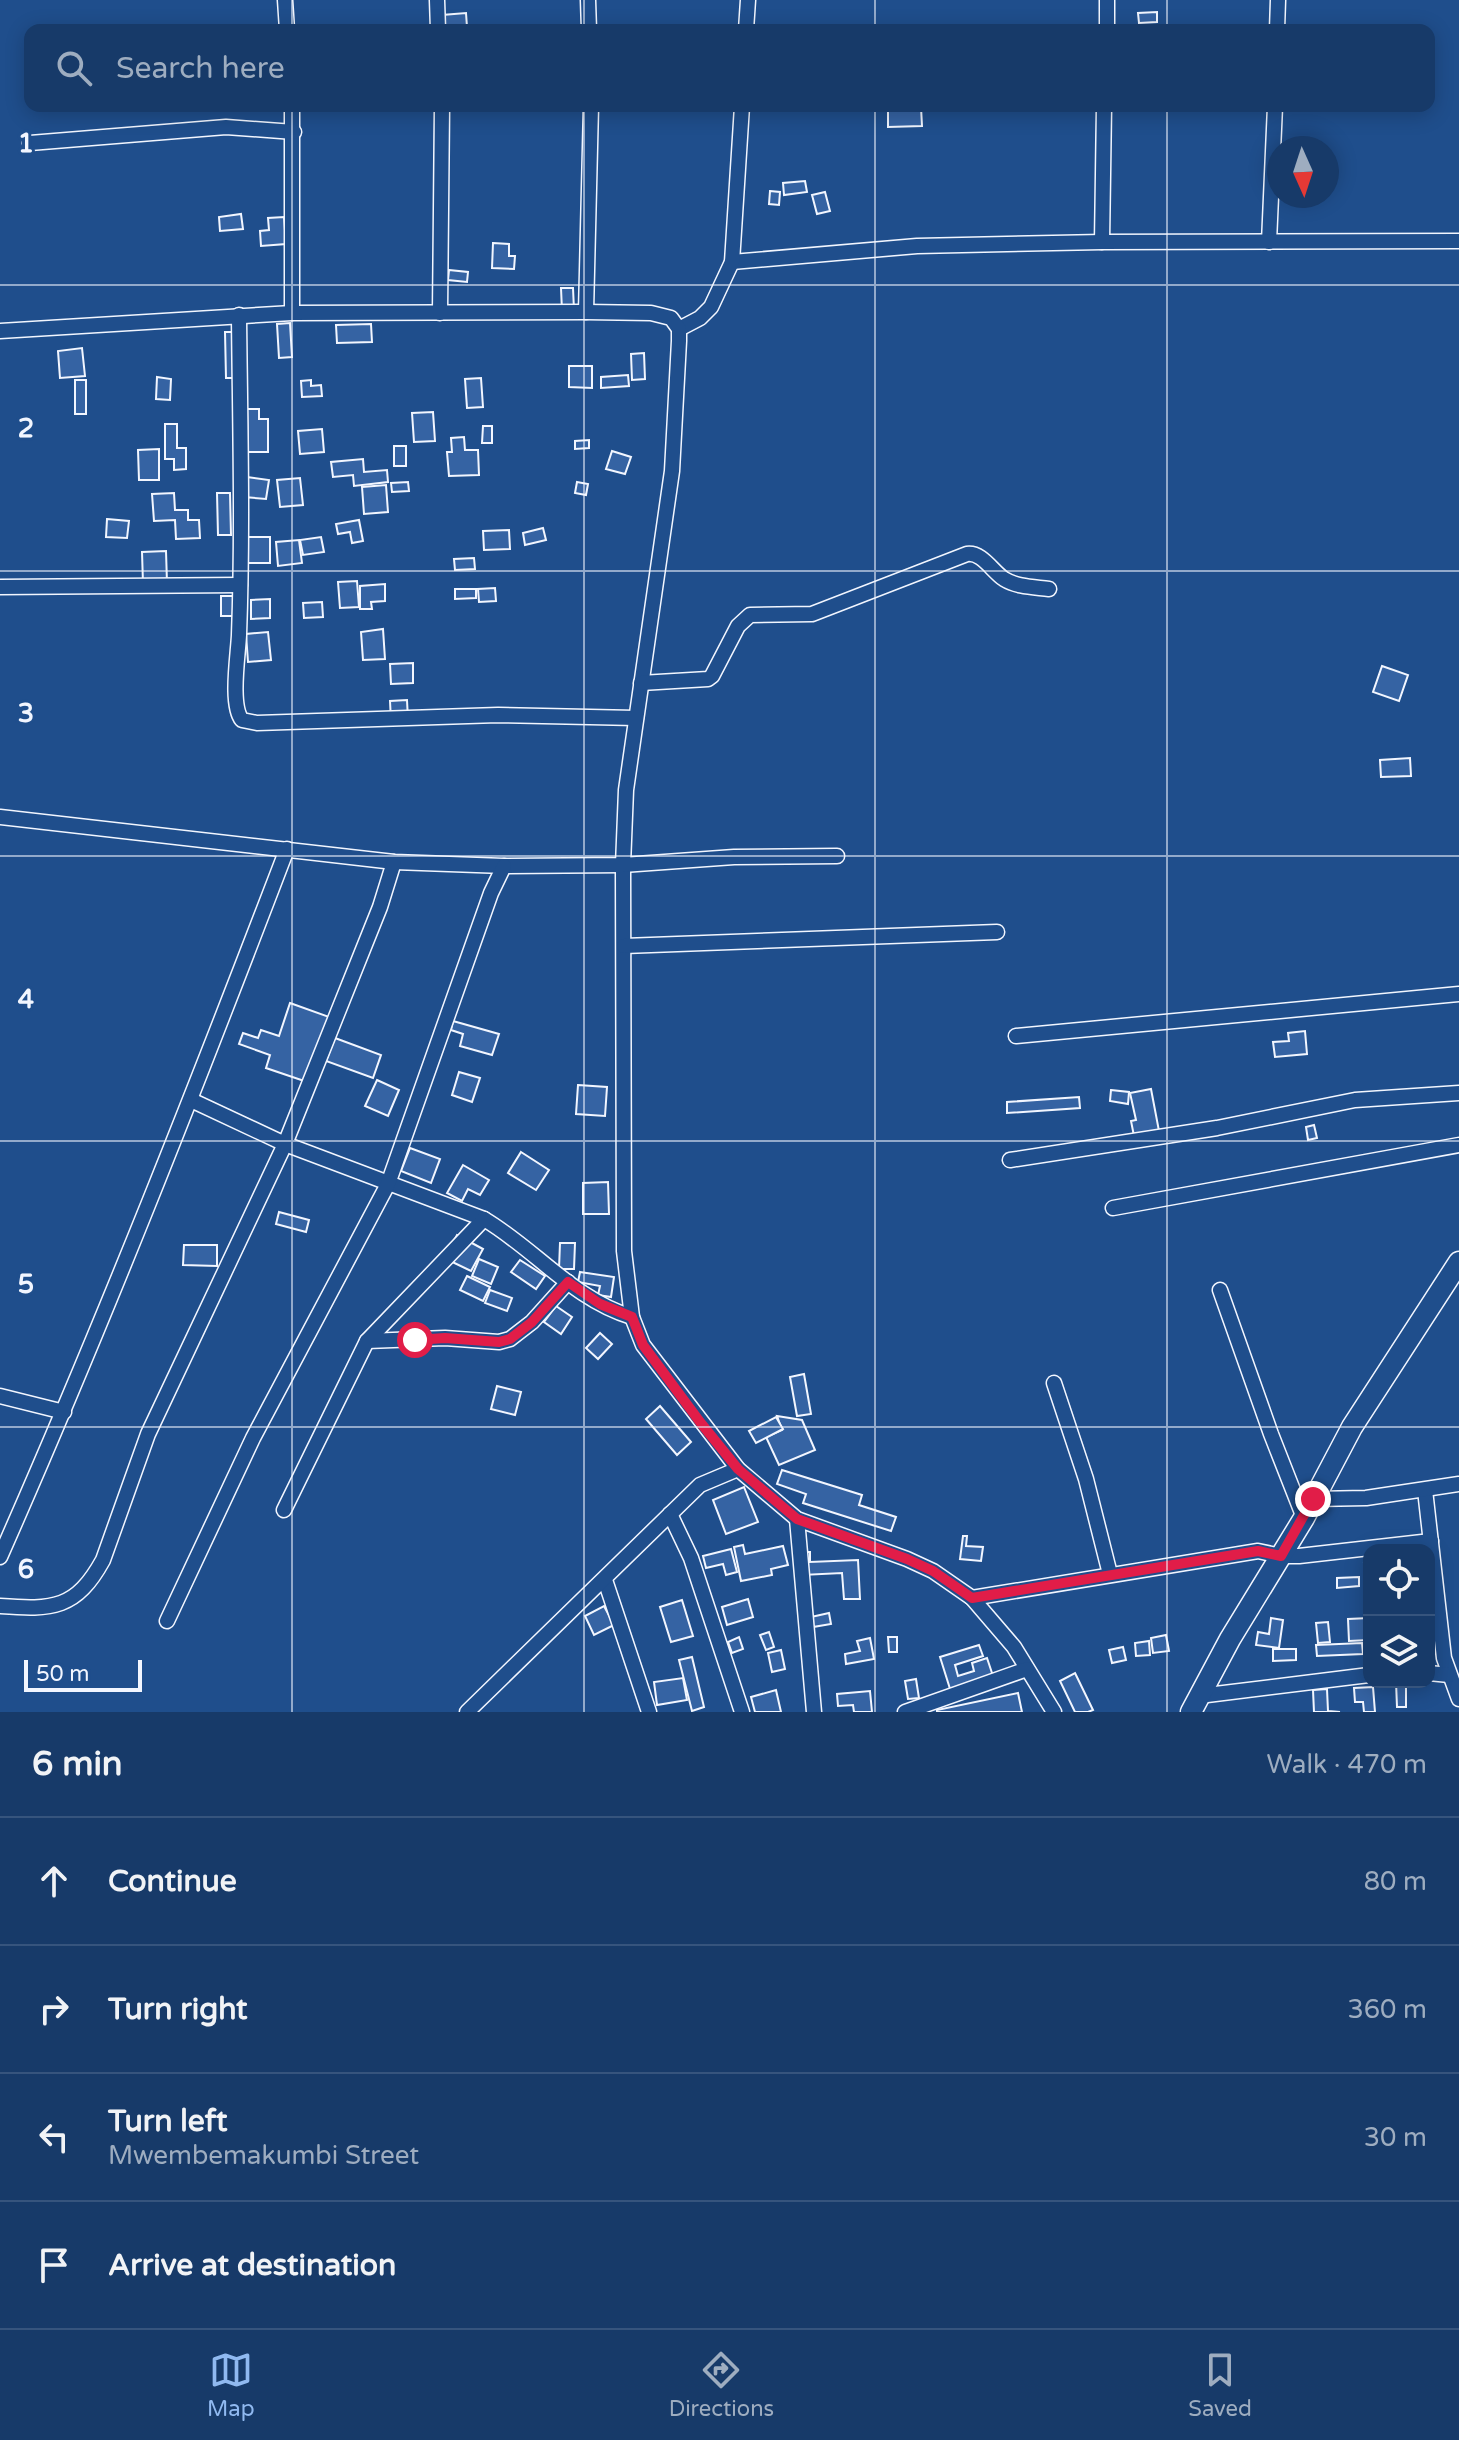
<!DOCTYPE html>
<html lang="en">
<head>
<meta charset="utf-8">
<style>
	body { margin:0; font-family:"Varela Round",sans-serif; background:#20416f; color:#f1f3f6 }
	.controls { position:absolute; right:24px; bottom:24px; display:grid; overflow:hidden; border-radius:16px; box-shadow:0 4px 20px #0003 }
	.controls button { width:72px; height:72px; display:grid; place-items:center; padding:0; border:0; border-bottom:2px solid #36547d; background:#173a69; color:#f1f3f6; font:40px sans-serif }
	.compass { position:absolute; left:1267px; top:136px; width:72px; height:72px; border-radius:50%; background:#173a69; box-shadow:0 4px 20px #0003; rotate:177deg }
	.scale { position:absolute; left:24px; bottom:20px; width:118px; box-sizing:border-box; padding-left:8px; border:4px solid #f2f6ff; border-top:0; font-size:22px; line-height:28px; white-space:nowrap; color:#f2f6ff; -webkit-text-stroke:6px #1f4e8c; paint-order:stroke }
	.stop { position:absolute; width:24px; height:24px; margin:-18px; border:6px solid #e11d48; border-radius:50%; background:#fff }
	.stop.end { background:#e11d48; border-color:#fff; box-shadow:0 2px 8px #0008 }
	.list { margin:0; padding:0; list-style:none }
	h2 { display:flex; justify-content:space-between; align-items:center; height:104px; margin:0; padding:0 32px; font-size:34px }
	h2 small { font-size:26px; font-weight:400; color:#9eadc0 }
	.list li { display:grid; grid-template-columns:52px 1fr auto; gap:24px; align-items:center; box-sizing:border-box; height:128px; padding:0 32px; border-top:2px solid #36547d }
	.list b { display:block; font-size:30px; white-space:nowrap }
	.list p { margin:0; font-size:26px; white-space:nowrap; color:#9eadc0 }
	.list em { font-size:26px; font-style:normal; color:#9eadc0 }
	.icon { flex:none; width:44px; height:44px; fill:none; stroke:currentColor; stroke-width:2; stroke-linecap:round; stroke-linejoin:round }
	.map { position:relative; flex:none; width:1459px; height:1712px; overflow:hidden }
	.search { position:absolute; background:#173a69; box-shadow:0 4px 20px #0003; left:24px; right:24px; top:24px; height:88px; display:flex; align-items:center; gap:20px; box-sizing:border-box; padding:0 28px; border-radius:16px; color:#9eadc0; font-size:30px }
	.sheet { height:616px; background:#173a69 }
	nav { display:flex; justify-content:space-around; align-items:center; box-sizing:border-box; height:112px; border-top:2px solid #36547d; background:#173a69; font-size:22px; color:#9eadc0 }
	nav a { display:grid; justify-items:center; gap:4px }
	nav .on { color:#90b9f0 }
	.map>svg:first-child { display:block }
	.building { fill:#3563a3; stroke:#f2f6ff; stroke-width:2 }
	.lines { fill:none; stroke-linecap:round; stroke-linejoin:round }
	.street-casing { stroke:#f2f6ff; stroke-width:17 }
	.secondary-casing { stroke:#f2f6ff; stroke-width:23 }
	.street { stroke:#1f4e8c; stroke-width:14 }
	.secondary { stroke:#1f4e8c; stroke-width:20 }
	.route { stroke:#e11d48; stroke-width:10 }
	.grid { fill:none; stroke:#f2f6ff; stroke-width:2; stroke-opacity:0.55 }
	.grid-label { font-size:26px; text-anchor:middle; font-weight:bold; fill:#f2f6ff; stroke:#1f4e8c; stroke-width:6; stroke-linejoin:round; paint-order:stroke }
</style>
</head>
<body>
<div class="map">
<svg width="1459" height="1712" viewBox="0 0 1459 1712">
	<rect width="100%" height="100%" fill="#1f4e8c"/>
	<g class="building">
		<polygon points="1157,12 1157,22 1139,23 1138,13"/>
		<polygon points="466,13 467,27 442,28 442,15"/>
		<polygon points="921,107 922,126 888,127 888,108"/>
		<polygon points="805,181 807,192 784,195 783,183"/>
		<polygon points="770,191 780,192 779,205 769,204"/>
		<polygon points="825,192 830,211 817,214 812,195"/>
		<polygon points="241,214 243,229 220,231 219,217"/>
		<polygon points="284,217 286,244 261,246 260,231 269,230 268,218"/>
		<polygon points="493,243 509,244 509,256 515,256 514,269 492,268"/>
		<polygon points="449,270 468,272 467,282 448,280"/>
		<polygon points="561,288 573,288 574,310 562,311"/>
		<polygon points="290,323 292,357 279,358 277,324"/>
		<polygon points="371,324 372,342 337,343 336,325"/>
		<polygon points="225,332 239,332 240,378 226,378"/>
		<polygon points="82,348 85,376 60,378 58,351"/>
		<polygon points="644,353 645,379 632,380 631,354"/>
		<polygon points="569,366 592,366 592,388 569,387"/>
		<polygon points="628,375 629,386 601,388 601,377"/>
		<polygon points="157,377 171,379 170,400 156,399"/>
		<polygon points="481,378 483,407 467,408 465,379"/>
		<rect x="75" y="380" width="11" height="34"/>
		<polygon points="311,380 311,386 321,385 322,396 302,397 301,381"/>
		<polygon points="247,409 259,409 259,419 268,419 268,452 248,452"/>
		<polygon points="433,412 435,441 414,442 412,413"/>
		<polygon points="165,424 177,424 177,448 186,448 186,469 174,470 174,459 165,459"/>
		<polygon points="483,426 492,426 492,443 482,443"/>
		<polygon points="322,429 324,452 300,454 298,431"/>
		<polygon points="464,437 465,450 478,450 479,475 449,476 447,452 452,452 451,438"/>
		<polygon points="589,440 589,448 575,449 575,441"/>
		<rect x="394" y="446" width="12" height="20"/>
		<polygon points="159,449 159,480 139,480 138,450"/>
		<polygon points="612,451 631,457 625,474 606,469"/>
		<polygon points="363,459 364,472 387,470 388,482 354,486 353,475 333,477 331,462"/>
		<polygon points="247,477 269,480 266,499 244,497"/>
		<polygon points="300,478 303,505 280,507 277,480"/>
		<polygon points="408,482 409,491 392,492 391,483"/>
		<polygon points="577,482 588,484 586,495 575,493"/>
		<polygon points="386,485 388,512 364,514 362,487"/>
		<polygon points="174,493 175,510 188,510 188,520 199,520 200,538 176,539 175,520 154,521 152,494"/>
		<polygon points="217,493 230,493 231,535 218,535"/>
		<polygon points="107,519 129,521 127,538 106,537"/>
		<polygon points="359,520 363,541 352,543 350,532 338,534 336,524"/>
		<polygon points="543,528 546,540 525,545 523,533"/>
		<polygon points="509,530 510,549 484,550 483,531"/>
		<polygon points="246,537 270,537 270,563 247,563"/>
		<polygon points="321,537 324,552 303,555 300,540"/>
		<polygon points="299,540 302,563 278,566 276,542"/>
		<polygon points="166,551 167,583 143,584 142,552"/>
		<polygon points="474,558 475,569 455,570 454,559"/>
		<polygon points="357,581 359,607 340,608 338,582"/>
		<polygon points="385,584 385,601 371,602 372,609 360,609 360,586"/>
		<polygon points="495,588 496,601 479,602 478,589"/>
		<polygon points="455,589 476,589 476,598 455,599"/>
		<rect x="221" y="596" width="12" height="20"/>
		<polygon points="270,599 270,618 251,619 251,600"/>
		<polygon points="322,602 323,617 304,618 303,603"/>
		<polygon points="383,629 385,659 363,660 361,632"/>
		<polygon points="268,632 271,660 248,662 246,634"/>
		<polygon points="413,663 413,683 391,684 390,664"/>
		<polygon points="1382,666 1408,675 1399,701 1373,692"/>
		<polygon points="407,700 408,720 391,721 390,701"/>
		<polygon points="1410,758 1411,776 1381,777 1380,760"/>
		<polygon points="290,1003 332,1018 310,1083 266,1068 270,1055 239,1044 243,1033 258,1038 261,1030 279,1036"/>
		<polygon points="453,1021 499,1034 492,1055 460,1046 463,1034 451,1030"/>
		<polygon points="1305,1031 1307,1054 1275,1057 1273,1042 1289,1041 1288,1033"/>
		<polygon points="335,1038 381,1055 373,1078 326,1061"/>
		<polygon points="459,1072 480,1078 472,1102 452,1095"/>
		<polygon points="377,1080 399,1090 388,1116 365,1106"/>
		<polygon points="578,1085 607,1087 605,1116 576,1114"/>
		<polygon points="1151,1089 1159,1131 1134,1136 1131,1121 1136,1120 1130,1093"/>
		<polygon points="1111,1090 1129,1092 1128,1104 1110,1101"/>
		<polygon points="1079,1097 1080,1108 1007,1113 1007,1102"/>
		<polygon points="1314,1125 1317,1138 1308,1140 1306,1127"/>
		<polygon points="410,1148 440,1159 431,1183 401,1171"/>
		<polygon points="521,1152 549,1170 536,1190 508,1173"/>
		<polygon points="463,1165 489,1180 480,1195 468,1189 462,1201 447,1193"/>
		<polygon points="608,1182 609,1214 583,1214 583,1183"/>
		<polygon points="279,1212 309,1220 306,1232 276,1224"/>
		<polygon points="457,1235 483,1249 471,1271 444,1258"/>
		<polygon points="560,1243 575,1243 574,1269 559,1269"/>
		<polygon points="184,1245 217,1245 217,1266 183,1265"/>
		<polygon points="479,1259 498,1267 491,1284 472,1276"/>
		<polygon points="520,1260 545,1276 536,1289 511,1272"/>
		<polygon points="580,1272 614,1277 611,1297 598,1295 600,1286 578,1282"/>
		<polygon points="467,1276 490,1287 483,1301 460,1290"/>
		<polygon points="490,1290 512,1298 507,1311 485,1303"/>
		<polygon points="556,1306 572,1317 561,1334 544,1322"/>
		<polygon points="600,1333 612,1344 598,1359 586,1348"/>
		<polygon points="804,1374 811,1414 797,1416 790,1377"/>
		<polygon points="497,1386 521,1392 515,1415 491,1409"/>
		<polygon points="660,1406 691,1442 677,1455 646,1419"/>
		<polygon points="777,1416 802,1420 815,1450 779,1465 766,1437 782,1430"/>
		<polygon points="776,1417 783,1429 756,1443 749,1431"/>
		<polygon points="782,1470 862,1495 859,1505 896,1517 891,1531 803,1503 806,1494 777,1484"/>
		<polygon points="744,1487 758,1522 726,1534 713,1500"/>
		<polygon points="963,1536 967,1536 966,1546 983,1547 981,1561 960,1559"/>
		<polygon points="743,1545 745,1554 783,1546 788,1565 771,1569 772,1575 741,1581 734,1547"/>
		<polygon points="731,1549 737,1572 726,1575 723,1564 706,1568 703,1556"/>
		<polygon points="801,1552 810,1552 810,1562 858,1560 860,1599 844,1599 842,1573 802,1575"/>
		<polygon points="1369,1562 1369,1582 1366,1582 1364,1563"/>
		<polygon points="1359,1577 1359,1586 1337,1588 1337,1578"/>
		<polygon points="748,1599 753,1617 727,1625 722,1607"/>
		<polygon points="682,1600 693,1636 671,1642 660,1607"/>
		<polygon points="604,1606 614,1625 594,1635 585,1616"/>
		<polygon points="829,1613 831,1624 813,1627 811,1617"/>
		<polygon points="1271,1618 1283,1620 1279,1648 1256,1645 1258,1632 1269,1634"/>
		<polygon points="1369,1618 1369,1640 1349,1641 1348,1619"/>
		<polygon points="1328,1622 1330,1642 1318,1643 1316,1623"/>
		<polygon points="769,1632 774,1647 766,1650 760,1635"/>
		<polygon points="1166,1635 1169,1651 1153,1653 1151,1638"/>
		<polygon points="739,1637 743,1649 732,1653 728,1642"/>
		<polygon points="888,1637 897,1637 897,1652 889,1652"/>
		<polygon points="870,1638 874,1659 846,1664 845,1654 860,1651 857,1641"/>
		<polygon points="1149,1641 1150,1655 1136,1656 1135,1643"/>
		<polygon points="1362,1643 1363,1654 1317,1656 1316,1645"/>
		<polygon points="979,1645 983,1656 955,1665 958,1676 974,1671 972,1663 987,1658 994,1679 951,1692 940,1657"/>
		<polygon points="1123,1647 1126,1660 1112,1663 1109,1650"/>
		<polygon points="1273,1649 1296,1649 1296,1660 1273,1661"/>
		<polygon points="781,1650 785,1669 772,1672 768,1653"/>
		<polygon points="692,1657 704,1707 692,1711 679,1660"/>
		<polygon points="1075,1673 1093,1710 1088,1712 1075,1712 1060,1681"/>
		<polygon points="683,1678 687,1700 657,1705 654,1682"/>
		<polygon points="916,1679 919,1698 908,1699 905,1681"/>
		<polygon points="1396,1682 1406,1682 1406,1707 1397,1707"/>
		<polygon points="1373,1687 1375,1712 1364,1712 1363,1702 1355,1702 1354,1688"/>
		<polygon points="1327,1689 1328,1711 1340,1712 1314,1712 1313,1690"/>
		<polygon points="776,1690 781,1712 755,1712 751,1697"/>
		<polygon points="870,1691 872,1712 854,1712 853,1705 838,1706 837,1694"/>
		<polygon points="1018,1693 1022,1712 937,1712 937,1710"/>
	</g>
	<g class="lines">
		<defs>
			<g id="street">
				<polyline points="285,0 287,30"/>
				<polyline points="437,0 438,30"/>
				<polyline points="588,0 589,30"/>
				<polyline points="746,30 748,0"/>
				<polyline points="1107,30 1107,0"/>
				<polyline points="1277,30 1278,0"/>
				<polyline points="292,106 292,313"/>
				<polyline points="30,143 226,127 294,132"/>
				<polyline points="1102,242 1104,106"/>
				<polyline points="1269,242 1275,106"/>
				<polyline points="732,262 917,246 1102,242 1459,241"/>
				<polyline points="586,312 591,106"/>
				<polyline points="440,313 442,106"/>
				<path d="M239,315C240,422 243,529 239,635C238,656 230,705 242,720L257,723L498,715L636,718"/>
				<polyline points="679,329 700,318 711,307 732,262 742,106"/>
				<polyline points="0,331 292,313 586,312 651,313 671,318 679,329 679,341 672,471 626,790 623,865 624,1251 632,1317 643,1345 738,1469 797,1519 907,1559 933,1571 972,1598 1014,1647 1054,1712"/>
				<polyline points="0,587 240,585"/>
				<path d="M641,683L708,679L712,676L738,626L750,615L812,614L967,554C982,552 992,571 1004,579C1017,587 1033,587 1049,589"/>
				<polyline points="0,817 394,862 504,866 623,865 734,857 837,856"/>
				<polyline points="624,946 997,932"/>
				<polyline points="1016,1036 1459,994"/>
				<path d="M191,1100L285,1144L484,1219C535,1249 574,1300 632,1317"/>
				<polyline points="1010,1160 1217,1128 1355,1100 1459,1093"/>
				<polyline points="1113,1208 1459,1145"/>
				<polyline points="1220,1290 1271,1434 1304,1518"/>
				<polyline points="367,1341 445,1338 499,1342 510,1339 532,1322 568,1282"/>
				<polyline points="1054,1383 1086,1479 1110,1574"/>
				<polyline points="0,1396 64,1412"/>
				<polyline points="1425,1490 1444,1658 1459,1699"/>
				<polyline points="1313,1499 1366,1498 1459,1484"/>
				<polyline points="284,1510 367,1341 484,1219"/>
				<polyline points="670,1514 691,1558 742,1712"/>
				<polyline points="797,1519 814,1712"/>
				<path d="M0,1557C103,1324 196,1087 287,849"/>
				<polyline points="605,1580 649,1712"/>
				<polyline points="972,1598 1258,1551 1281,1556 1299,1556 1431,1541"/>
				<path d="M0,1606C53,1610 76,1609 103,1560L148,1434L285,1144L380,907L394,862"/>
				<polyline points="167,1621 253,1438 388,1184 491,893 504,866"/>
				<polyline points="1429,1673 1449,1675"/>
				<polyline points="1199,1696 1369,1675"/>
				<polyline points="467,1712 700,1485 738,1469"/>
				<polyline points="905,1712 1027,1669"/>
			</g>
			<polyline id="secondary" points="1191,1712 1230,1639 1304,1518 1352,1427 1459,1262"/>
		</defs>
		<use href="#street" class="street-casing"/>
		<use href="#secondary" class="secondary-casing"/>
		<use href="#street" class="street"/>
		<use href="#secondary" class="secondary"/>
	</g>
	<g class="lines">
		<polyline class="route" points="415,1340 445,1338 499,1342 510,1339 532,1322 568,1282 600,1304 632,1317 643,1345 700,1422 738,1469 797,1519 907,1559 933,1571 972,1598 1258,1551 1281,1556 1313,1499"/>
	</g>
	<path class="grid" d="M292,0V30M584,0V30M875,0V30M1167,0V30M292,106V1712M584,106V1712M875,106V1712M1167,106V1712M0,285H1459M0,571H1459M0,856H1459M0,1141H1459M0,1427H1459"/>
	<g class="grid-label">
		<text x="26" y="152">1</text>
		<text x="26" y="437">2</text>
		<text x="26" y="722">3</text>
		<text x="26" y="1008">4</text>
		<text x="26" y="1293">5</text>
		<text x="26" y="1578">6</text>
	</g>
</svg>
<div class="controls">
<button><svg class="icon" aria-label="locate" viewBox="0 0 24 24"><circle cx="12" cy="12" r="6"/><path d="M12 2v4M12 18v4M2 12h4M18 12h4"/></svg></button>
<button><svg class="icon" aria-label="layers" viewBox="0 0 24 24"><path d="M12 4l9 5-9 5-9-5zM3 14l9 5 9-5"/></svg></button>
</div>
<svg class="compass" viewBox="-18 -18 36 36"><path d="M0-13l5 13h-10z" fill="#e53935"/><path d="M0 13l5-13h-10z" fill="#9eadc0"/></svg>
<div class="scale">50 m</div>
<div class="stop" style="left:415px;top:1340px"></div>
<div class="stop end" style="left:1313px;top:1499px"></div>
<div class="search"><svg class="icon" aria-label="search" viewBox="0 0 24 24"><circle cx="10" cy="10" r="6"/><path d="M15 15l6 6"/></svg>Search here</div>
</div>
<section class="sheet">
<h2>6 min<small>Walk · 470 m</small></h2>
<ul class="list">
<li><svg class="icon" aria-label="ahead" viewBox="0 0 24 24"><path d="M12 20V5M6 11l6-6 6 6"/></svg><div><b>Continue</b></div><em>80 m</em></li>
<li><svg class="icon" aria-label="right" viewBox="0 0 24 24"><path d="M7 20v-9h11M14 6l5 5-5 5"/></svg><div><b>Turn right</b></div><em>360 m</em></li>
<li><svg class="icon" aria-label="left" viewBox="0 0 24 24"><path d="M17 20v-9H6M10 6l-5 5 5 5"/></svg><div><b>Turn left</b><p>Mwembemakumbi Street</p></div><em>30 m</em></li>
<li><svg class="icon" aria-label="arrive" viewBox="0 0 24 24"><path d="M6 21V4h12l-3 4 3 4H6"/></svg><div><b>Arrive at destination</b></div></li>
</ul>
</section>
<nav>
<a class="on"><svg class="icon" aria-label="map" viewBox="0 0 24 24"><path d="M3 6l6-2 6 2 6-2v14l-6 2-6-2-6 2zM9 4v14M15 6v14"/></svg>Map</a>
<a><svg class="icon" aria-label="directions" viewBox="0 0 24 24"><path d="M12 3l9 9-9 9-9-9zM9 14v-3h6M13 9l2 2-2 2"/></svg>Directions</a>
<a><svg class="icon" aria-label="saved" viewBox="0 0 24 24"><path d="M7 4h10v16l-5-4-5 4z"/></svg>Saved</a>
</nav>
</body>
</html>
